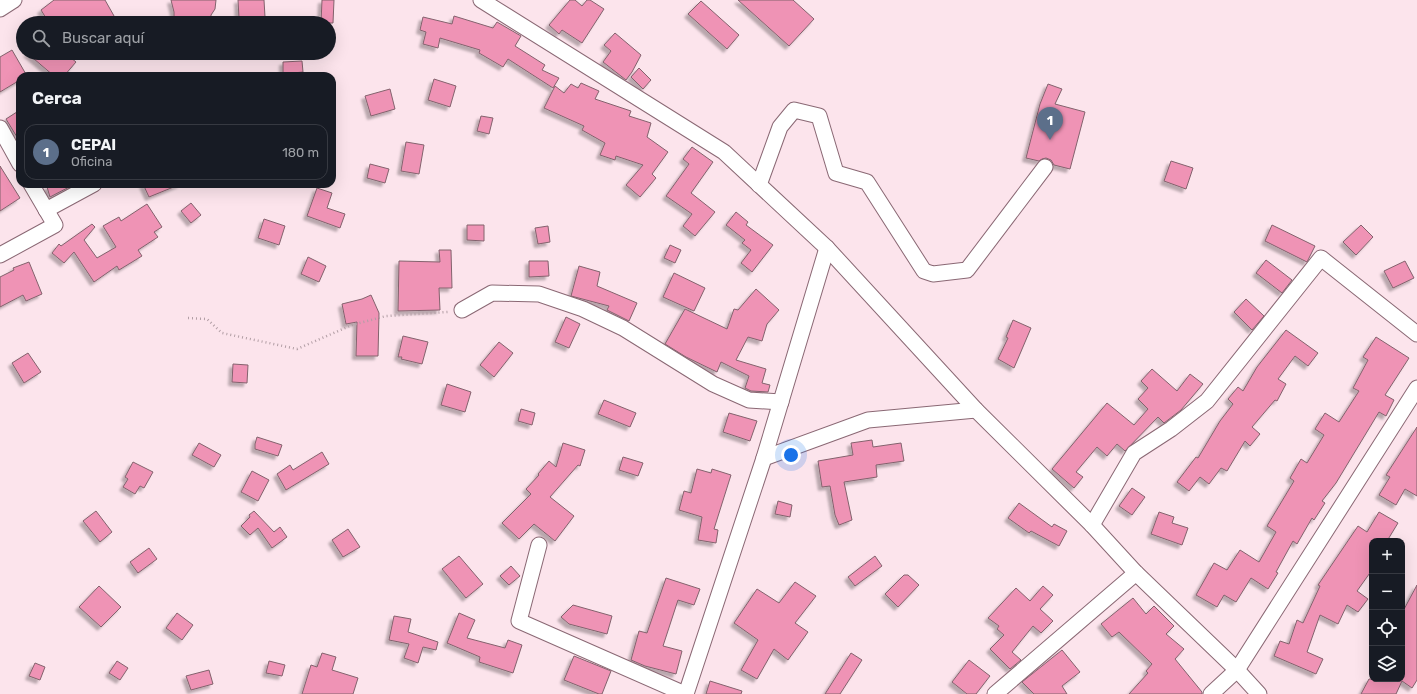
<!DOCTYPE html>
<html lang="es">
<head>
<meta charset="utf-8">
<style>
	body { margin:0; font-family:Rubik,sans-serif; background:#242831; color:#f1f3f6 }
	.controls { position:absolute; right:12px; bottom:12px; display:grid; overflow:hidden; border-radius:8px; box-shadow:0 4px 16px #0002 }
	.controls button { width:36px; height:36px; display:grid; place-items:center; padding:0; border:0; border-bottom:1px solid #363941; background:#171b24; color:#f1f3f6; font:20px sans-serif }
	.you { position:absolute; left:791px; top:455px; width:14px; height:14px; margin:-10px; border:3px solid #fff; border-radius:50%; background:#1a73e8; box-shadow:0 0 0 6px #1a73e833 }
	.badge { display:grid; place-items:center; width:26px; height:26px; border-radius:50%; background:#74812f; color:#fff; font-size:13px; font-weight:700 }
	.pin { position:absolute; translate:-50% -33px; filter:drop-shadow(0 1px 2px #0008) }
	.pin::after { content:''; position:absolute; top:21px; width:14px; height:12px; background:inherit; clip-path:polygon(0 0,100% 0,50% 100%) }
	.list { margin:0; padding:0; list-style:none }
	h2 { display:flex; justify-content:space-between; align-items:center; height:52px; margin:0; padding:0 16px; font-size:17px }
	h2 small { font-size:13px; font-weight:400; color:#9ea1a6 }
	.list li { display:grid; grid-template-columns:26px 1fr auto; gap:12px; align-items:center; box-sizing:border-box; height:56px; margin:0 8px 8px; padding:0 8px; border:1px solid #363941; border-radius:12px }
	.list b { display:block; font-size:15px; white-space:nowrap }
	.list p { margin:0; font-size:13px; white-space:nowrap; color:#9ea1a6 }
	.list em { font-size:13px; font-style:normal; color:#9ea1a6 }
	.icon { flex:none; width:22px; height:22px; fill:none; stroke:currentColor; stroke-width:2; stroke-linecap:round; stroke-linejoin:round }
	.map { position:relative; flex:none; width:1417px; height:694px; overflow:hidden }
	.search { position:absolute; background:#171b24; box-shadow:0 4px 16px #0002; left:16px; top:16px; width:320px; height:44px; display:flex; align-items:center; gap:10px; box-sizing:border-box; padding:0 14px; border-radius:22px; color:#9ea1a6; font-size:15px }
	.panel { position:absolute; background:#171b24; box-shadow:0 4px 16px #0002; left:16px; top:72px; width:320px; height:116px; border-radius:12px }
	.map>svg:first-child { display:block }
	.building { fill:#ef93b5; stroke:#83626d; filter:url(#shadow) }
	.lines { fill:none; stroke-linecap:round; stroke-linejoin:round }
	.street-casing { stroke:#8a6874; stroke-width:17 }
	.path { stroke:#b29ea5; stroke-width:2.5; stroke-dasharray:1 3; stroke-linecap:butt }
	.street { stroke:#fff; stroke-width:15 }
</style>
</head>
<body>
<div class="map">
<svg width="1417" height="694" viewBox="0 0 1417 694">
	<defs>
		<filter id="shadow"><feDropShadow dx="-3.5" dy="3.5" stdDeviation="1" flood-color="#0004"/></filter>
	</defs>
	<rect width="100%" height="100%" fill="#fce4ec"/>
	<g class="building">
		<polygon points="54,0 105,0 118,23 49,23 41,10"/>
		<polygon points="171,0 216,0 215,9 211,15 211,23 174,23 174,12"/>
		<polygon points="238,0 264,0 265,17 239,18"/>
		<polygon points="322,0 334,0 333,23 321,23"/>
		<polygon points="570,0 575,0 582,6 587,0 590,0 604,9 582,43 562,30 559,34 549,25"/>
		<polygon points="738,0 793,0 814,19 789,46"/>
		<polygon points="701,1 739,35 727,49 688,14"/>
		<polygon points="454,16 493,28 497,22 521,36 515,46 545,65 542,70 559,78 553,88 508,59 503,67 479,53 480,50 440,38 438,48 423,44 426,32 420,30 423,17 452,24"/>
		<polygon points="615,33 641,55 632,72 626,80 603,62 611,51 604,45"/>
		<polygon points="12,50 27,76 20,76 20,80 0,92 0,57"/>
		<polygon points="27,53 65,53 76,62 64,76 54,76"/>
		<polygon points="302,61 303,72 283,74 283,62"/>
		<polygon points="639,68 651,80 643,89 631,77"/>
		<polygon points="434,79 456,86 450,107 428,100"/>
		<polygon points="581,83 599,91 595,99 631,111 629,116 651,123 647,137 668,152 652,174 656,178 640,197 626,185 643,165 616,156 615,160 600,155 605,143 582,130 584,126 544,108 555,86 564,93 571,84 578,88"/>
		<polygon points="1048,84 1062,89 1055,104 1085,112 1070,169 1054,165 1051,160 1046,158 1042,159 1039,161 1026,158 1040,104"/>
		<polygon points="390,89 395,109 371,116 365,96"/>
		<polygon points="20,110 20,142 6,119"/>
		<polygon points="481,116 493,118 489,134 477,131"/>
		<polygon points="406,142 424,145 419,174 401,171"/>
		<polygon points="692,147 713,162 691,193 715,212 695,236 683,226 692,214 666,196 689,164 683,159"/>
		<polygon points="1171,161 1193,168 1186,189 1164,181"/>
		<polygon points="370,164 389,169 385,183 367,178"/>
		<polygon points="0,166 20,198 0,211"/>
		<polygon points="57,184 75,184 50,197 47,187"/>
		<polygon points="143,184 181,184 149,197"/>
		<polygon points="317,188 332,193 327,208 345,214 340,228 307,216"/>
		<polygon points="191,203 201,215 191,223 181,211"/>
		<polygon points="147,204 162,227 154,232 158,237 138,250 142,256 119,270 117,266 94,282 74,252 64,263 52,253 59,244 61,246 92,224 95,227 84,240 97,258 116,247 103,226 119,217 121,221"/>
		<polygon points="736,212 748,222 746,225 773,245 752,272 741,263 751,250 742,243 745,240 726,225"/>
		<polygon points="264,219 285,226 279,245 258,238"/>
		<polygon points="467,225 484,225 484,241 467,240"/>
		<polygon points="1272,225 1315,246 1307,262 1265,241"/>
		<polygon points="1361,225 1373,237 1356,255 1343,242"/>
		<polygon points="548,226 550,242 538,244 535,228"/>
		<polygon points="670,245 681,250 675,263 664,258"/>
		<polygon points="439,250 451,250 452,288 439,288 440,310 398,311 399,261 440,262"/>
		<polygon points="308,257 326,266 319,282 301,274"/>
		<polygon points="1266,260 1292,280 1282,293 1256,273"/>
		<polygon points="529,261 548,261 549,276 529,277"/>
		<polygon points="1405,261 1414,278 1393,288 1384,271"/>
		<polygon points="29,262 42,294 26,301 23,295 0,307 0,277 14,270 13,268"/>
		<polygon points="579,266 600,272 597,286 637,303 629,321 607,310 609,306 571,296"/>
		<polygon points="674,273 705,288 694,311 663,297"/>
		<polygon points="756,289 779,310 767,324 762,341 748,337 736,360 766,369 762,383 770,385 768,392 751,391 745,388 749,376 721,362 717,372 686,357 665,344 685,309 727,329 734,309 738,310"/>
		<polygon points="371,295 379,313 378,356 356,356 357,322 346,324 342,304 362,299"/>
		<polygon points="1246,299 1264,316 1252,330 1234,312"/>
		<polygon points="566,317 580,324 569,348 555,342"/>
		<polygon points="1013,320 1031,328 1014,368 998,359 1008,338 1006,337"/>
		<polygon points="1286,330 1318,353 1308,366 1295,356 1278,379 1286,384 1277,401 1275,400 1252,427 1260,434 1250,446 1245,441 1227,471 1221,468 1209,484 1200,477 1189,491 1177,482 1196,457 1198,458 1220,421 1233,404 1228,399 1238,387 1243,391 1257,367"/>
		<polygon points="403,336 428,342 422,364 401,359 402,357 398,357"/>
		<polygon points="1376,337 1409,358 1385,395 1394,400 1386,416 1379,412 1336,483 1322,501 1325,503 1314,520 1312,518 1297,544 1293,541 1276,572 1278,573 1268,589 1251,578 1236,602 1224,595 1217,607 1196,595 1214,563 1227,570 1240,550 1259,562 1276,532 1267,526 1294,481 1290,478 1301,459 1307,463 1324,435 1315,429 1325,413 1339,422 1359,391 1353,388 1368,360 1363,357"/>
		<polygon points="499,342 513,353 494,377 480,365"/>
		<polygon points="28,353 41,372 24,383 12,363"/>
		<polygon points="233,364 248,365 247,383 232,382"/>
		<polygon points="1152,369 1177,391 1190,374 1203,384 1181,410 1164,423 1158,417 1125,451 1117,444 1107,456 1097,447 1076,472 1083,477 1074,488 1052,469 1107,403 1134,425 1148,409 1138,399 1148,388 1141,381"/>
		<polygon points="447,384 471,392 465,412 441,405"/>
		<polygon points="604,400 636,413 630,427 598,414"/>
		<polygon points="521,409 535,413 532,425 518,421"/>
		<polygon points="729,413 757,421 750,441 723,432"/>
		<polygon points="1417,427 1417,496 1405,489 1396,505 1379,495 1390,477 1386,475"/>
		<polygon points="257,437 282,445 278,456 255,449 255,444"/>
		<polygon points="872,440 873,447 901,443 904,461 876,465 877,477 844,482 852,520 839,525 835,515 830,486 822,487 818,461 853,455 851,443"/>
		<polygon points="199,443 221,455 214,467 192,455"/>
		<polygon points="563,443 585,450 580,466 578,465 550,497 574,516 555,541 534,524 519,539 502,523 531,494 526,489 539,475 538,474 549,461 556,467"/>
		<polygon points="322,452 329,464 286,490 277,474 290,465 293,470"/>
		<polygon points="623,457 643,463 638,476 619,470"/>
		<polygon points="133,462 153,472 144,488 140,486 135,494 123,487 128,479 125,477"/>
		<polygon points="697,469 711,473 712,469 731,475 714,529 718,530 716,543 698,540 702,517 679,510 684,491 691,493"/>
		<polygon points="252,471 269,480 258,501 241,492"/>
		<polygon points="1132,488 1145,497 1132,515 1119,506"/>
		<polygon points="778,501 792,505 790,517 775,514"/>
		<polygon points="1019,503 1052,527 1054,524 1067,531 1059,546 1031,531 1029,533 1008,518"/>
		<polygon points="96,511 112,532 100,542 83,521"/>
		<polygon points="254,511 274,532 280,527 287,537 272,548 258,528 250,535 241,526 250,517 249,515"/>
		<polygon points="1159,512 1174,517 1172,523 1188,528 1182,545 1151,534"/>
		<polygon points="1379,512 1398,523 1387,541 1372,541 1372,570 1357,591 1368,599 1358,612 1347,605 1338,624 1320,615 1307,652 1323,659 1316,674 1274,656 1280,641 1289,644 1297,620 1303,623 1320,586 1318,585 1358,526 1367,532"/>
		<polygon points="348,529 360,547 343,557 332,540"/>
		<polygon points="149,548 157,559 138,573 130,562"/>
		<polygon points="459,556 483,584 466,598 442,569"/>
		<polygon points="875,556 882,566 855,586 848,577"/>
		<polygon points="511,566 520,576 509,585 500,576"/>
		<polygon points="904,575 908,575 919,585 898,607 885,594"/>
		<polygon points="666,578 700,589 694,605 678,600 663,646 682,651 676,674 645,666 631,660 639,631 647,633"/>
		<polygon points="795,582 816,596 795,623 808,632 788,660 774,649 757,679 741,670 758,640 734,623 757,589 779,603"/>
		<polygon points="1417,585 1417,680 1412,688 1402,681 1396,694 1361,694 1369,679 1402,679 1402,613"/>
		<polygon points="99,586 121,607 101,627 79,607"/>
		<polygon points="1043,586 1053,595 1040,609 1053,621 1041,633 1033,626 1012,652 1021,660 1010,669 990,649 1004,635 997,629 999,626 988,618 1016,588 1030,601"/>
		<polygon points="1133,598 1146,614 1154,606 1174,626 1166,634 1184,649 1175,659 1202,692 1202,694 1129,694 1148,673 1146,671 1152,664 1119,632 1112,637 1101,624"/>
		<polygon points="573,605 612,616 607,634 569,624 561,617"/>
		<polygon points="177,613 193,625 182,640 166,628"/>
		<polygon points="459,613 475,620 467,638 505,648 508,640 522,645 513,673 479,662 480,657 447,643"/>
		<polygon points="394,616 411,619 408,632 438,642 436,650 423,647 418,663 404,658 409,644 389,640"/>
		<polygon points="1062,650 1080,672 1062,686 1067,694 1034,694 1022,682"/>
		<polygon points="322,653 336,657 332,670 358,678 353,694 302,694 311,665 317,667"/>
		<polygon points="851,653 862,660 840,694 825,694"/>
		<polygon points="574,656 611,671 602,694 599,694 564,680"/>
		<polygon points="969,660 990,676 976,694 967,694 952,682"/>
		<polygon points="117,661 128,668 120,680 109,673"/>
		<polygon points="269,661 285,665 282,676 266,673"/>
		<polygon points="35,663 45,667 40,680 29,676"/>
		<polygon points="209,670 213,684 191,690 186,676"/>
		<polygon points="710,681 742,691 741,694 706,694"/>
	</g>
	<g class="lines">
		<defs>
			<g id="street">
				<polyline points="481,0 724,152 827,248 976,410 1092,525 1136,573 1237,670 1259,694"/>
				<polyline points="0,9 14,0"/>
				<polyline points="0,128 20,164"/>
				<polyline points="759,185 780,127 794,110 819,116 836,173 867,182 924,271 933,274 967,270 1045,167"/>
				<polyline points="46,210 94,184"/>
				<polyline points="0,255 55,225 31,184"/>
				<polyline points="462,310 492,293 539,294 583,309 623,328 713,384 749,400 781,402"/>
				<polyline points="764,458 868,420 976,410"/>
				<polyline points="1092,525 1134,453 1171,429 1207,401 1321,258 1417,334"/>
				<polyline points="539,545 519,621 685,694"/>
				<polyline points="686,694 764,458 827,248"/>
				<polyline points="995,694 1136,573"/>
				<polyline points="1211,694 1237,670 1417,388"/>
			</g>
		</defs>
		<use href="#street" class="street-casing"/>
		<polyline class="path" points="188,318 207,319 222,333 297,349 352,325 386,316 448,312"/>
		<use href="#street" class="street"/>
	</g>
</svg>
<div class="controls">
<button>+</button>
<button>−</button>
<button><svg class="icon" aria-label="locate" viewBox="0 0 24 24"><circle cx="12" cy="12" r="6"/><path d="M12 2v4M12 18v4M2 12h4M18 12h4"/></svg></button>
<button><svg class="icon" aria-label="layers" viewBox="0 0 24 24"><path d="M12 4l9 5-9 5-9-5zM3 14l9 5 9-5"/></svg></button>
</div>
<div class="you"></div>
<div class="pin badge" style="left:1050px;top:140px;background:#5c6f8a">1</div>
<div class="search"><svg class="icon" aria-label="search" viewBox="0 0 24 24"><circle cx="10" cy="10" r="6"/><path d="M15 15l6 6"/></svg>Buscar aquí</div>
<section class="panel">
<h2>Cerca<small></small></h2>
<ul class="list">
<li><span class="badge" style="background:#5c6f8a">1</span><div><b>CEPAI</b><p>Oficina</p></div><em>180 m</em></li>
</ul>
</section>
</div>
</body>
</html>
